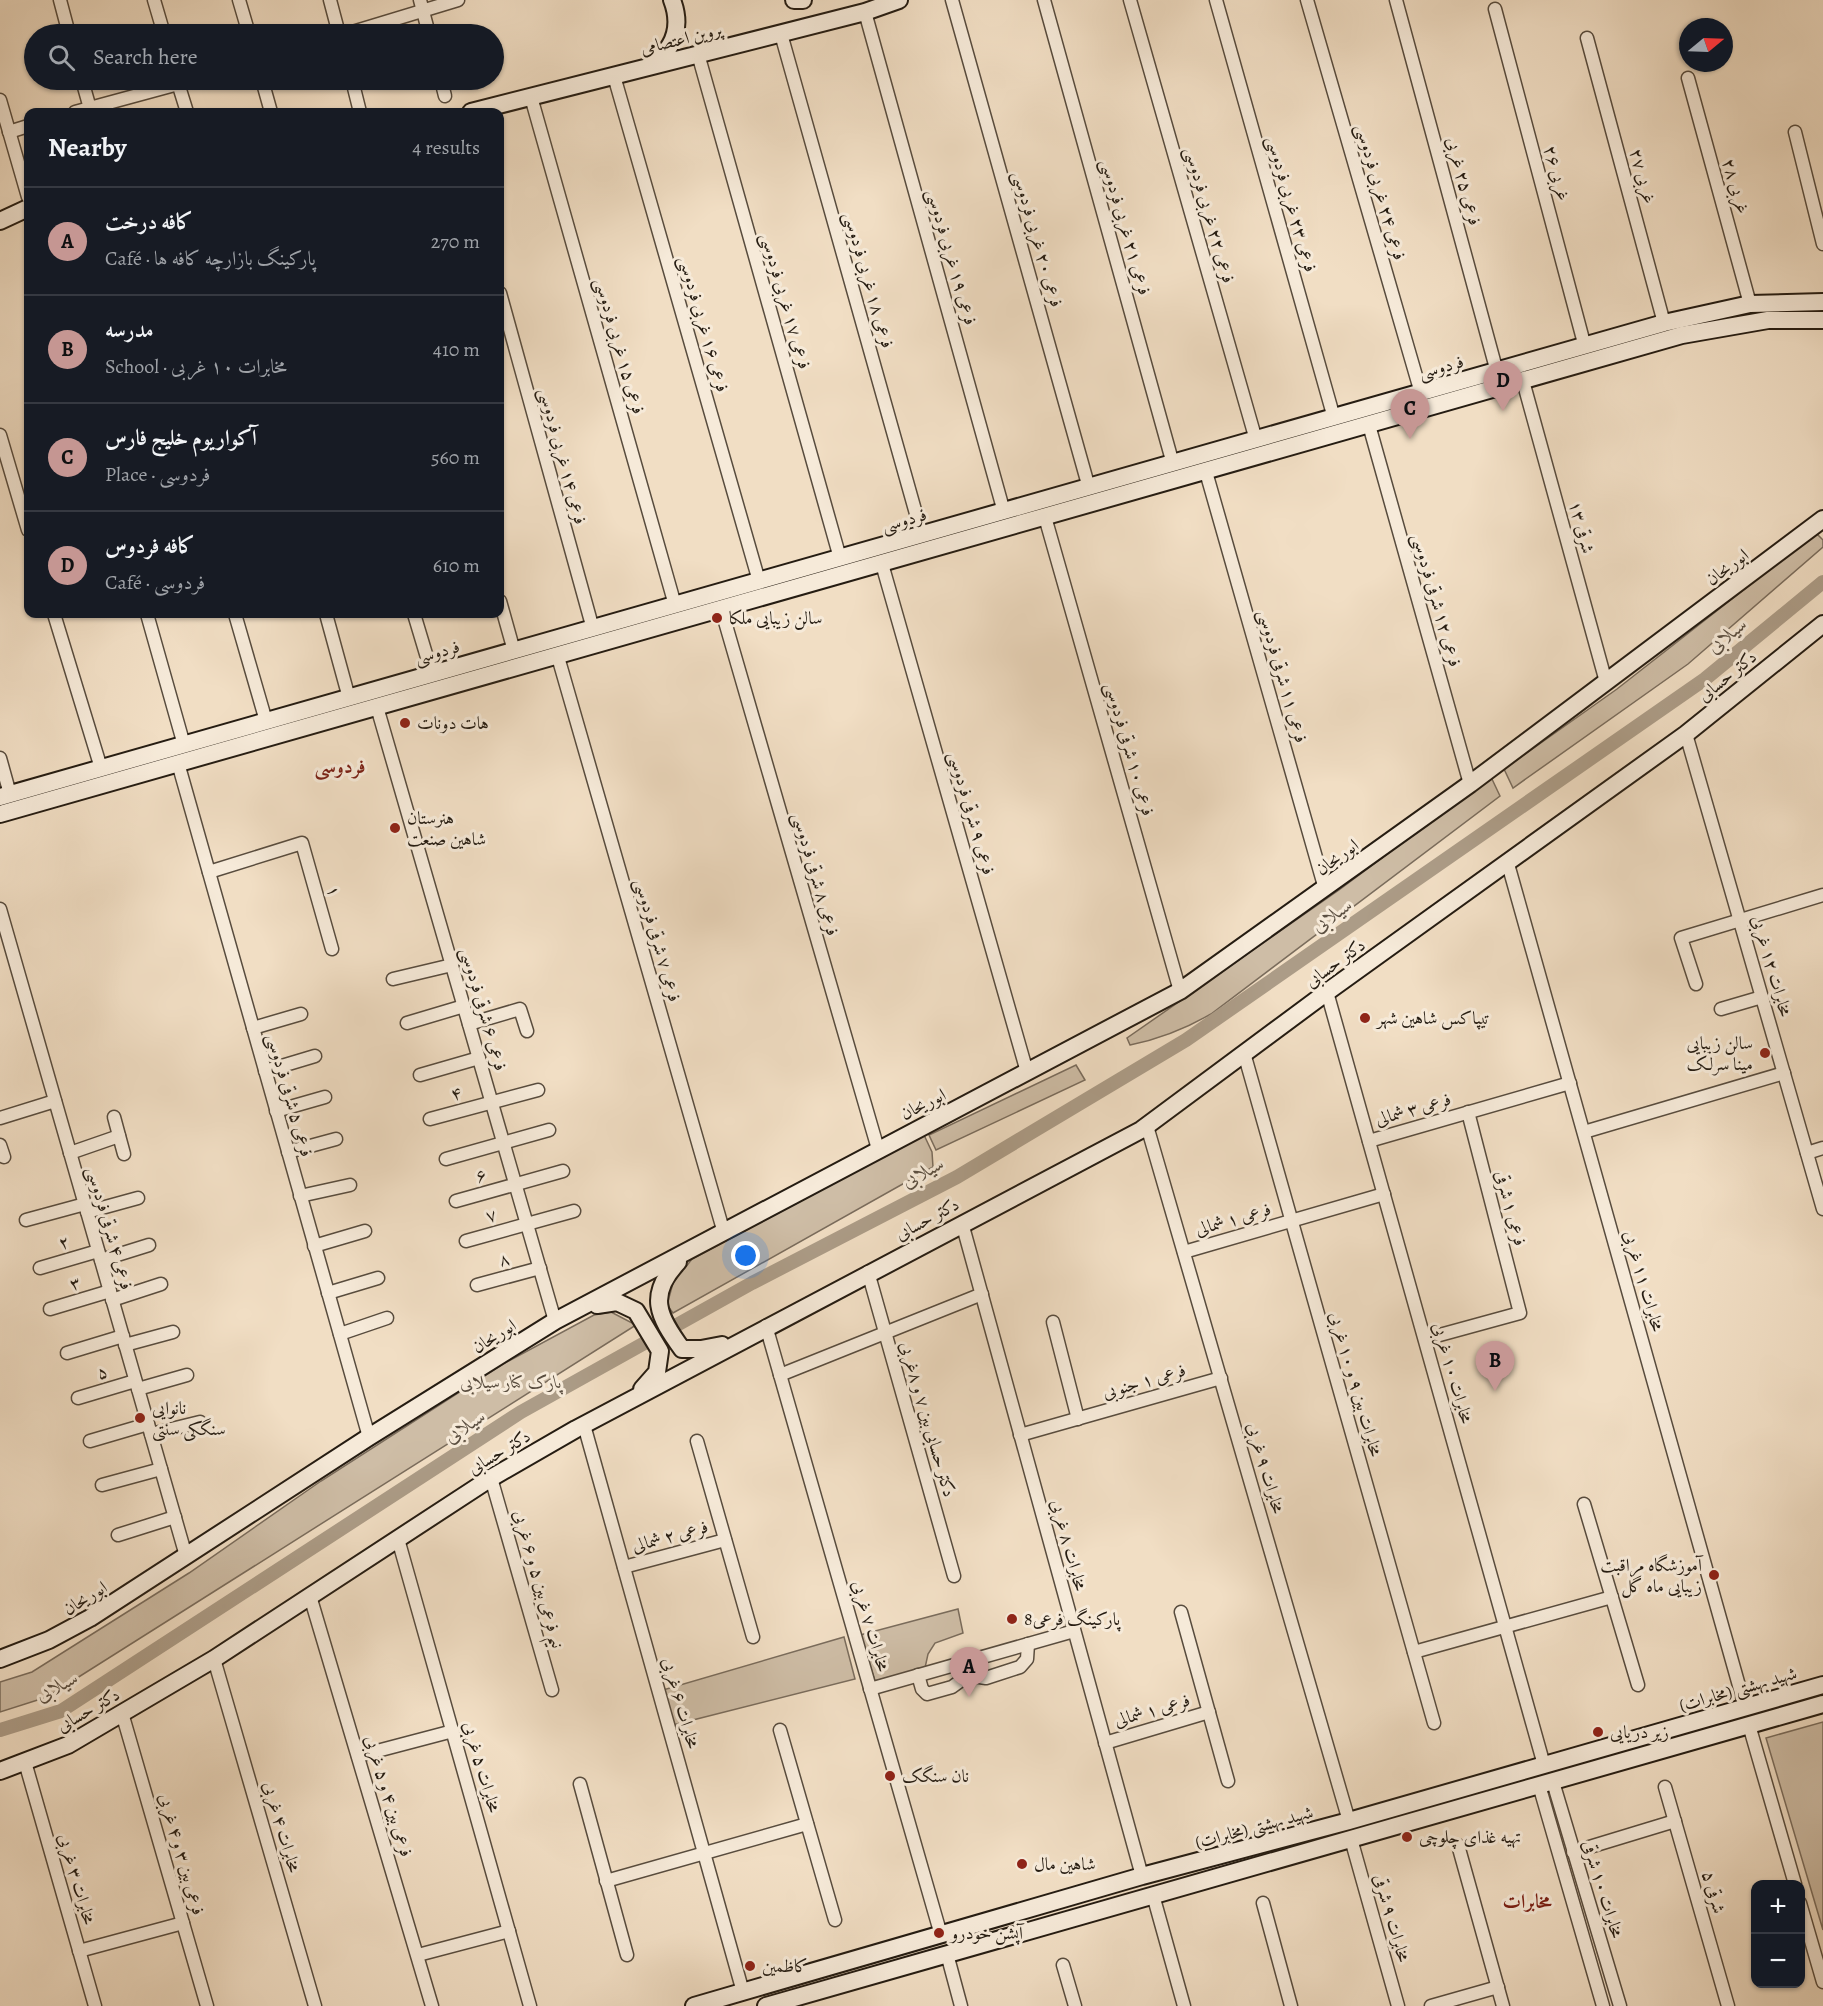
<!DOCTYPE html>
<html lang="en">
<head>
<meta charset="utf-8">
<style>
	body { margin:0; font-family:Alegreya,Amiri,serif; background:#242831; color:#f1f3f6 }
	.controls { position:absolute; right:18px; bottom:18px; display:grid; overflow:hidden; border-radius:12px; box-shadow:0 2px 4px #0004 }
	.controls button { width:54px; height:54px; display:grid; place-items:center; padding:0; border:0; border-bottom:2px solid #363941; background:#171b24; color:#f1f3f6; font:30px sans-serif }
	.compass { position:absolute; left:1679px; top:18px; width:54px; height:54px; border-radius:50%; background:#171b24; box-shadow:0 2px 4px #0004; rotate:71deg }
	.you { position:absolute; left:746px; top:1256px; width:21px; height:21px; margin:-15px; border:4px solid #fff; border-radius:50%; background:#1a73e8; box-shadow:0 0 0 9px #1a73e833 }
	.badge { display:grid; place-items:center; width:39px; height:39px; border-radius:50%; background:#c59692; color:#111; font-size:20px; font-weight:700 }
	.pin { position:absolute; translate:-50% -50px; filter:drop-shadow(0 2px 3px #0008) }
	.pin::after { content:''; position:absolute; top:32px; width:21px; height:18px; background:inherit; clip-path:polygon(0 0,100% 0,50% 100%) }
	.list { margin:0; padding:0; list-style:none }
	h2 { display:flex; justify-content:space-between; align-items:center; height:78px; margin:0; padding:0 24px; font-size:26px }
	h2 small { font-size:20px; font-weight:400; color:#9ea1a6 }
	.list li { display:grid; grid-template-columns:39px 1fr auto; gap:18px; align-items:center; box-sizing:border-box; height:108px; padding:0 24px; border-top:2px solid #363941 }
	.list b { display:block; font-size:22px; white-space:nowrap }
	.list p { margin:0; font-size:20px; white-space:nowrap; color:#9ea1a6 }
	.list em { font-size:20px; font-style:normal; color:#9ea1a6 }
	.icon { flex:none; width:33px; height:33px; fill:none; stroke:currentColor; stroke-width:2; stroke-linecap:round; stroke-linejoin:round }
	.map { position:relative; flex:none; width:1823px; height:2006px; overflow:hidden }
	.search { position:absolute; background:#171b24; box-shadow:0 2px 4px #0004; left:24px; top:24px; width:480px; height:66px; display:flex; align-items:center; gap:15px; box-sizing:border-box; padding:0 21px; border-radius:33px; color:#9ea1a6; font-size:22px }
	.panel { position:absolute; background:#171b24; box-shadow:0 2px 4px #0004; left:24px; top:108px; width:480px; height:510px; border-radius:12px }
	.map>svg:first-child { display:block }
	.green { fill:#cebda6; stroke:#7a6c5c; stroke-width:1.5 }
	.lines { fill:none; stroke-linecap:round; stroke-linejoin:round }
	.canal { stroke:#ac9c87; stroke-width:14 }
	.minor-casing { stroke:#584c3e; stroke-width:15 }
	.secondary-casing { stroke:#251c12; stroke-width:20 }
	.minor { stroke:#f6ead9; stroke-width:12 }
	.secondary { stroke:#f6ead9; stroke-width:16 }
	.poi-dot { fill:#8f2418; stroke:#f6ead9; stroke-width:2 }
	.labels { text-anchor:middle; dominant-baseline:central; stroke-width:6; stroke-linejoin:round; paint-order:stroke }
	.street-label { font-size:18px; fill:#251c12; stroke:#f6ead9 }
	.poi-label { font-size:18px; fill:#251c12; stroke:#f6ead9; text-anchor:start }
	.park-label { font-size:18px; font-style:italic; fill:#584c3e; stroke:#f6ead9 }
	.water-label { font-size:20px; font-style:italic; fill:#5b4f41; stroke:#f6ead9 }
	.neighbourhood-label { font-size:20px; font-weight:bold; fill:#7a1f14; stroke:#f6ead9 }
</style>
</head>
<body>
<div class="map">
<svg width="1823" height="2006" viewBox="0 0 1823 2006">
	<rect width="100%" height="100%" fill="#f1dec4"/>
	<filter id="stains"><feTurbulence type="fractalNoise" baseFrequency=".00333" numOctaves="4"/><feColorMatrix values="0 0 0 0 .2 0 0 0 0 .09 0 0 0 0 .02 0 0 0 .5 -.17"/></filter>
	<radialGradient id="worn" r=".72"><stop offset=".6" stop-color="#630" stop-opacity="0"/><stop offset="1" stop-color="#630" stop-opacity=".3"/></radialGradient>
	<g class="green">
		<polygon points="1816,533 1823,540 1823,547 1688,664 1513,788 1504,769 1617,689"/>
		<path d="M1491,777L1500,796L1211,1014C1185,1029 1160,1039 1130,1045L1127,1038L1339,890Z"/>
		<polygon points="1076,1065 1085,1080 936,1150 929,1135"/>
		<polygon points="924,1135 932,1152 933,1167 673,1313 667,1305 673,1283 692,1259"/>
		<polygon points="611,1312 636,1325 47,1697 0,1712 0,1682 32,1672 189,1573 321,1481 503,1364 594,1315"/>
		<polygon points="958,1609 963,1633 935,1643 928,1654 925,1668 875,1681 860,1635"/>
		<polygon points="844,1637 855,1679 673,1725 663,1690"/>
		<polygon points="1823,1722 1823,1930 1766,1738"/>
	</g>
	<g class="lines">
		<polyline class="canal" points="0,1730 61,1711 521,1412 752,1283 957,1177 1186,1040 1705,679 1823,582"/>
		<defs>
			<g id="minor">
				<polyline points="60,0 69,34"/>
				<polyline points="154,0 164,34"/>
				<polyline points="239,0 249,34"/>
				<polyline points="330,0 339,34"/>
				<polyline points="420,0 429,34"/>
				<polyline points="952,0 1089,488"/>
				<polyline points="1044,0 1173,464"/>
				<polyline points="1130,0 1256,440"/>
				<polyline points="1216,0 1334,418"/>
				<polyline points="1307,0 1421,393"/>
				<polyline points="1396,0 1497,372"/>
				<polyline points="1495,9 1585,347"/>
				<polyline points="865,12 1004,512"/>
				<polyline points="346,34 458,0"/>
				<polyline points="781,34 922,535"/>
				<polyline points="1587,38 1664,323"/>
				<polyline points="698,54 840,558"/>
				<polyline points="614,76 759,581"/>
				<polyline points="1688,78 1750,304"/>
				<polyline points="82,80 91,112"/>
				<polyline points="177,80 187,112"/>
				<polyline points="262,80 271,112"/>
				<polyline points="352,80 360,112"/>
				<polyline points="441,80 445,96"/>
				<polyline points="531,97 675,605"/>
				<polyline points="0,100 28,197"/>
				<polyline points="75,112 193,80"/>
				<polyline points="9,132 28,126"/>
				<polyline points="1795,132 1823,244"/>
				<polyline points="500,293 593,629"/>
				<polyline points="1523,381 1606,682"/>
				<polyline points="1369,425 1470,784"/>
				<polyline points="0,435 28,530"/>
				<polyline points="1206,472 1325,889"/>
				<polyline points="1045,517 1180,991"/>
				<polyline points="882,564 1027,1072"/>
				<polyline points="500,601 514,651"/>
				<polyline points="721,608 878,1149"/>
				<polyline points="54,614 101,768"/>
				<polyline points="147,614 184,745"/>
				<polyline points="235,614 266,721"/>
				<polyline points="326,614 349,698"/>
				<polyline points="414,614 432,674"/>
				<polyline points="558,657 724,1233"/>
				<polyline points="377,707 555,1321"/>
				<polyline points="1686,734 1823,1209"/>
				<polyline points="0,758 10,794"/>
				<polyline points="178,763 369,1437"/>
				<polyline points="1508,864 1745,1707"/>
				<polyline points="209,872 302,843 332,949"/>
				<polyline points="0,909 186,1556"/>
				<polyline points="393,979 452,965"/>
				<polyline points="1696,984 1681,938 1823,895"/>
				<polyline points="1327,992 1544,1765"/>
				<polyline points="1721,1009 1762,997"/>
				<polyline points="407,1023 464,1006"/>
				<polyline points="469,1024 520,1009 527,1031"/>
				<polyline points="253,1028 301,1014"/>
				<polyline points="1244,1053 1434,1723"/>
				<polyline points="265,1071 315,1056"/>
				<polyline points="420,1075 479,1058"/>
				<polyline points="276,1111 325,1097"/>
				<polyline points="114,1117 124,1154"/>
				<polyline points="0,1118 55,1101"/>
				<polyline points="430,1119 538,1090"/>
				<polyline points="1147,1126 1349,1821"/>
				<polyline points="1584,1132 1784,1073"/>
				<polyline points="1369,1141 1570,1083"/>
				<polyline points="0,1145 4,1157"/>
				<polyline points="288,1152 336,1139"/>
				<polyline points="70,1153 119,1136"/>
				<polyline points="1807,1153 1823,1148"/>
				<polyline points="446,1159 549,1130"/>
				<polyline points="300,1196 350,1185"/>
				<polyline points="456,1201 563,1171"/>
				<polyline points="87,1212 138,1198"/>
				<polyline points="26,1220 85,1204"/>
				<polyline points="962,1223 1142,1876"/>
				<polyline points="466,1241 574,1211"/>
				<polyline points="314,1246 365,1231"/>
				<polyline points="1184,1252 1384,1194"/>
				<polyline points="101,1260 149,1245"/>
				<polyline points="40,1268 98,1251"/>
				<polyline points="868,1272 954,1576"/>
				<polyline points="477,1285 540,1268"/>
				<polyline points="328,1293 378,1278"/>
				<polyline points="112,1300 161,1284"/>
				<polyline points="50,1309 110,1291"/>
				<polyline points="1053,1322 1078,1419"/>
				<polyline points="766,1326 941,1935"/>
				<polyline points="340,1334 387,1318"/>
				<polyline points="1425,1339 1520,1313 1468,1112"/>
				<polyline points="125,1345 173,1332"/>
				<polyline points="67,1353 123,1336"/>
				<polyline points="780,1375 982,1294"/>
				<polyline points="138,1389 187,1375"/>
				<polyline points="78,1398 135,1381"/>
				<polyline points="584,1425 743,1992"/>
				<polyline points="151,1434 200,1422"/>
				<polyline points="1020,1435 1221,1378"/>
				<polyline points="90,1441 148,1424"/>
				<polyline points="697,1441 753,1637"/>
				<polyline points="491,1478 552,1690"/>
				<polyline points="102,1485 161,1469"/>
				<polyline points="1584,1504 1638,1685"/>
				<polyline points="118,1535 175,1517"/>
				<polyline points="398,1539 530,2006"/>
				<polyline points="624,1567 725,1540"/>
				<polyline points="310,1596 432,2006"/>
				<polyline points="1181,1612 1228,1781"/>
				<polyline points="1414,1652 1612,1597"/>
				<polyline points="214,1659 315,2006"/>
				<polyline points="918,1675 922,1689 927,1694 952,1687 963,1679 973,1676 986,1678 1020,1667 1027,1659 1028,1644"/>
				<polyline points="870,1689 1074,1631"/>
				<polyline points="122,1713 207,2006"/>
				<polyline points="1749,1725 1795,1884"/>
				<polyline points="780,1730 835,1920"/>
				<polyline points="1105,1743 1209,1712"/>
				<polyline points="358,1756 453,1731"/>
				<polyline points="25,1762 95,2006"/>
				<polyline points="1553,1782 1620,2006"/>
				<polyline points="580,1784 627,1955"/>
				<polyline points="1539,1785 1603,2006"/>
				<polyline points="1665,1787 1728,2006"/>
				<polyline points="1351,1839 1398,2006"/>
				<polyline points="1458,1845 1503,2006"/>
				<polyline points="1573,1852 1675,1821"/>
				<polyline points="606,1881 807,1824"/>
				<polyline points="1153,1895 1184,2006"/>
				<polyline points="1263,1903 1291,2006"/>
				<polyline points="1800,1903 1823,1982"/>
				<polyline points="79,1951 183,1923"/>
				<polyline points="947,1954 961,2006"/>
				<polyline points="418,1955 509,1931"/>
				<polyline points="1063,1965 1075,2006"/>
				<polyline points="1431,2006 1498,1987"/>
			</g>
			<g id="secondary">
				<polyline points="794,0 803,0"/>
				<path d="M652,64C675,48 682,26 672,0"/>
				<polyline points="471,112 865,12 899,0"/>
				<polyline points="0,221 28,208"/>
				<polyline points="0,797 1664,323 1750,304 1823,302"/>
				<polyline points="0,814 1682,335 1768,320 1823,320"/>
				<path d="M678,1262C647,1295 658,1316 682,1349H701L722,1345"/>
				<polyline points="597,1305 617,1302 636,1311 660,1351 657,1372 642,1389"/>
				<polyline points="0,1659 49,1640 90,1618 369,1437 555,1321 1180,991 1470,784 1823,519"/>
				<polyline points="0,1771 68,1745 214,1659 491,1478 576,1429 1141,1130 1327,992 1686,734 1823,624"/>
				<polyline points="694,2006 1142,1876 1349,1821 1823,1685"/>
				<polyline points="766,2006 1823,1704"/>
			</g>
		</defs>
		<use href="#minor" class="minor-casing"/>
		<use href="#secondary" class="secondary-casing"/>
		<use href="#minor" class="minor"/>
		<use href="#secondary" class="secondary"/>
	</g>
	<g class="poi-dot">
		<circle cx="717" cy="618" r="6"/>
		<circle cx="405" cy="723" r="6"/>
		<circle cx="395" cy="828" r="6"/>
		<circle cx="1365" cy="1018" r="6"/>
		<circle cx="1765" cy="1053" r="6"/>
		<circle cx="140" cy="1418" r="6"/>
		<circle cx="1714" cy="1575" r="6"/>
		<circle cx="1012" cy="1619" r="6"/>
		<circle cx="1598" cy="1732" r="6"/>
		<circle cx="890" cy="1776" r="6"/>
		<circle cx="1407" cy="1837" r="6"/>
		<circle cx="1022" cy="1864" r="6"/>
		<circle cx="939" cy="1933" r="6"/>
		<circle cx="750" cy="1966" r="6"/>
	</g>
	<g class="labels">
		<g class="street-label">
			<text transform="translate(681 39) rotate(-14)">پروین اعتصامی</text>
			<text transform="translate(1557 173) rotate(75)">۲۶ غربی</text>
			<text transform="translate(1643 176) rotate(75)">۲۷ غربی</text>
			<text transform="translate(1464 181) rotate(75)">فرعی ۲۵ غربی</text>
			<text transform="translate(1736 186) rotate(74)">۲۸ غربی</text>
			<text transform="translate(1381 192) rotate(74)">فرعی ۲۴ غربی فردوسی</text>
			<text transform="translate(1292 204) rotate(74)">فرعی ۲۳ غربی فردوسی</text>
			<text transform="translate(1210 215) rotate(74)">فرعی ۲۲ غربی فردوسی</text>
			<text transform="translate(1126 227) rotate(74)">فرعی ۲۱ غربی فردوسی</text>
			<text transform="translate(1038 239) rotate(74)">فرعی ۲۰ غربی فردوسی</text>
			<text transform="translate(952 257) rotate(74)">فرعی ۱۹ غربی فردوسی</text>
			<text transform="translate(869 280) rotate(74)">فرعی ۱۸ غربی فردوسی</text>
			<text transform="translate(786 301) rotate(74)">فرعی ۱۷ غربی فردوسی</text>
			<text transform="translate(704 324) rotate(74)">فرعی ۱۶ غربی فردوسی</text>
			<text transform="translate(620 346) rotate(74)">فرعی ۱۵ غربی فردوسی</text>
			<text transform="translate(1441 367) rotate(-16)">فردوسی</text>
			<text transform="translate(563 456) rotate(75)">فرعی ۱۴ غربی فردوسی</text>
			<text transform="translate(904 520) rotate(-16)">فردوسی</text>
			<text transform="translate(1582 527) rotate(75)">۱۳ شرقی</text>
			<text transform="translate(1727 567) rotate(-37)">ابوریحان</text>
			<text transform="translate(1437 600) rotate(74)">فرعی ۱۲ شرقی فردوسی</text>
			<text transform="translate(437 652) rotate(-16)">فردوسی</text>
			<text transform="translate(1283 676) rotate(74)">فرعی ۱۱ شرقی فردوسی</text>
			<text transform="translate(1727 676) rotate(-39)">دکتر حسابی</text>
			<text transform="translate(1130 749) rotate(74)">فرعی ۱۰ شرقی فردوسی</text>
			<text transform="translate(972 813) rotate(74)">فرعی ۹ شرقی فردوسی</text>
			<text transform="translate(1337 857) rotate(-36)">ابوریحان</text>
			<text transform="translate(816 874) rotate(74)">فرعی ۸ شرقی فردوسی</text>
			<text transform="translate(334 891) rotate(74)">۱</text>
			<text transform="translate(658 940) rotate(74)">فرعی ۷ شرقی فردوسی</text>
			<text transform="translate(1335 963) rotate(-36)">دکتر حسابی</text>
			<text transform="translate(1772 966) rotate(74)">مخابرات ۱۲ غربی</text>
			<text transform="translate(484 1009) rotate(74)">فرعی ۶ شرقی فردوسی</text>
			<text transform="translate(456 1093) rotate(-15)">۴</text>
			<text transform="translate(290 1095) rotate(74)">فرعی ۵ شرقی فردوسی</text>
			<text transform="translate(923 1104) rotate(-27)">ابوریحان</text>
			<text transform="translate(1413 1109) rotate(-16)">فرعی ۳ شمالی</text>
			<text transform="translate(481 1175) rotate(-16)">۶</text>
			<text transform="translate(1511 1208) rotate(75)">فرعی ۱ شرقی</text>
			<text transform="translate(491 1215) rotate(-16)">۷</text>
			<text transform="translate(927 1219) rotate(-28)">دکتر حسابی</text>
			<text transform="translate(1233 1219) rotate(-16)">فرعی ۱ شمالی</text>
			<text transform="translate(110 1228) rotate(74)">فرعی ۴ شرقی فردوسی</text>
			<text transform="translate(64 1242) rotate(-16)">۲</text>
			<text transform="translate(504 1259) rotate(-15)">۸</text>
			<text transform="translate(1644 1281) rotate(74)">مخابرات ۱۱ غربی</text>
			<text transform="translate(75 1283) rotate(-17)">۳</text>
			<text transform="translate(494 1336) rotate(-32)">ابوریحان</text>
			<text transform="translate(102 1372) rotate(-17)">۵</text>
			<text transform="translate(1453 1373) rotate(74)">مخابرات ۱۰ غربی</text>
			<text transform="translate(1144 1381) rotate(-16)">فرعی ۱ جنوبی</text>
			<text transform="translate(1356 1384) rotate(74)">مخابرات بین ۹ و ۱۰ غربی</text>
			<text transform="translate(928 1419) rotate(74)">دکتر حسابی بین ۷ و ۸غربی</text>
			<text transform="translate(499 1452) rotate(-31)">دکتر حسابی</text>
			<text transform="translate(1266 1468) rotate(74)">مخابرات ۹ غربی</text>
			<text transform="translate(670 1536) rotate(-15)">فرعی ۲ شمالی</text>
			<text transform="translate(1069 1545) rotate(75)">مخابرات ۸ غربی</text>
			<text transform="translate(539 1579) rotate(74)">نیم فرعی بین ۵ و ۶ غربی</text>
			<text transform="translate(85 1598) rotate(-32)">ابوریحان</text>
			<text transform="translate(871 1626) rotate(74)">مخابرات ۷ غربی</text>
			<text transform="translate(1738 1689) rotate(-16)">شهید بهشتی (مخابرات)</text>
			<text transform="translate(681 1703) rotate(74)">مخابرات ۶ غربی</text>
			<text transform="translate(88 1710) rotate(-30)">دکتر حسابی</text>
			<text transform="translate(1152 1710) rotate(-16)">فرعی ۱ شمالی</text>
			<text transform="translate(482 1767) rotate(74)">مخابرات ۵ غربی</text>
			<text transform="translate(389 1796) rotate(73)">فرعی بین ۴ و ۵ غربی</text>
			<text transform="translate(282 1827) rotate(74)">مخابرات ۴ غربی</text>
			<text transform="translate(1254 1827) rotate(-15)">شهید بهشتی (مخابرات)</text>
			<text transform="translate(182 1854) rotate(74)">فرعی بین ۳ و ۴ غربی</text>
			<text transform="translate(77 1879) rotate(74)">مخابرات ۳ غربی</text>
			<text transform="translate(1603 1889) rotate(73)">مخابرات ۱۰ شرقی</text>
			<text transform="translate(1714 1892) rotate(74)">شرقی ۵</text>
			<text transform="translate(1392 1918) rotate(74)">مخابرات ۹ شرقی</text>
		</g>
		<g class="poi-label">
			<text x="729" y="618">سالن زیبایی ملکا</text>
			<text x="417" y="723">هات دونات</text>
			<text x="407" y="818">هنرستان<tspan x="407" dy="21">شاهین صنعت</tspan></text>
			<text x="1377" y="1018">تیپاکس شاهین شهر</text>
			<text x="1753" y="1043" text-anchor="end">سالن زیبایی<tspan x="1753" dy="21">مینا سرلک</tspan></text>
			<text x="152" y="1408">نانوایی<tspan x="152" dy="21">سنگکی سنتی</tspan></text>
			<text x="1702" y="1565" text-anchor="end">آموزشگاه مراقبت<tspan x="1702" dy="21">زیبایی ماه گل</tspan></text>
			<text x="1024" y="1619">پارکینگ فرعی8</text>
			<text x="1610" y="1732">زیر دریایی</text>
			<text x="902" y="1776">نان سنگک</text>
			<text x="1419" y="1837">تهیه غذای چلوچی</text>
			<text x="1034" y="1864">شاهین مال</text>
			<text x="951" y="1933">آپشن خودرو</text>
			<text x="762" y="1966">کاظمین</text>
		</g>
		<g class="park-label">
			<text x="511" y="1382">پارک کنار سیلابی</text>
		</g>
		<g class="water-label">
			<text transform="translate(1727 635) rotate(-39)">سیلابی</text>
			<text transform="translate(1332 915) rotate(-35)">سیلابی</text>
			<text transform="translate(923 1172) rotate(-28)">سیلابی</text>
			<text transform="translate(465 1426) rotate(-33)">سیلابی</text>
			<text transform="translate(57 1686) rotate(-27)">سیلابی</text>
		</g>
		<g class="neighbourhood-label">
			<text x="340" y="766">فردوسی</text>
			<text x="1527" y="1901">مخابرات</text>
		</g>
	</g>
	<rect width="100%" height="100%" filter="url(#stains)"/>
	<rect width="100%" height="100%" fill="url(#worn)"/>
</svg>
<div class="controls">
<button>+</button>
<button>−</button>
</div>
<svg class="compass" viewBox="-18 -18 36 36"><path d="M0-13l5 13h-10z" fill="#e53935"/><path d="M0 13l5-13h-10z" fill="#9ea1a6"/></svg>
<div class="you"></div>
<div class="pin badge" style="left:969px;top:1697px">A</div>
<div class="pin badge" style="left:1495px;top:1391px">B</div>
<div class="pin badge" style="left:1410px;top:439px">C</div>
<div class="pin badge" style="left:1503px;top:411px">D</div>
<div class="search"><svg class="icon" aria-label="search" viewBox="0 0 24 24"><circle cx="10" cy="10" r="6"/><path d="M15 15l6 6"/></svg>Search here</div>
<section class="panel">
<h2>Nearby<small>4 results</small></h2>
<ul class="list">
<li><span class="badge">A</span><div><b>کافه درخت</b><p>Café · پارکینگ بازارچه کافه ها</p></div><em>270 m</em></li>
<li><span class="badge">B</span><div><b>مدرسه</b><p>School · مخابرات ۱۰ غربی</p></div><em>410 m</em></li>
<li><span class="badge">C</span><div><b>آکواریوم خلیج فارس</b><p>Place · فردوسی</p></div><em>560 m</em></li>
<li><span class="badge">D</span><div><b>کافه فردوس</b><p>Café · فردوسی</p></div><em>610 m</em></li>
</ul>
</section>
</div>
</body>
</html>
